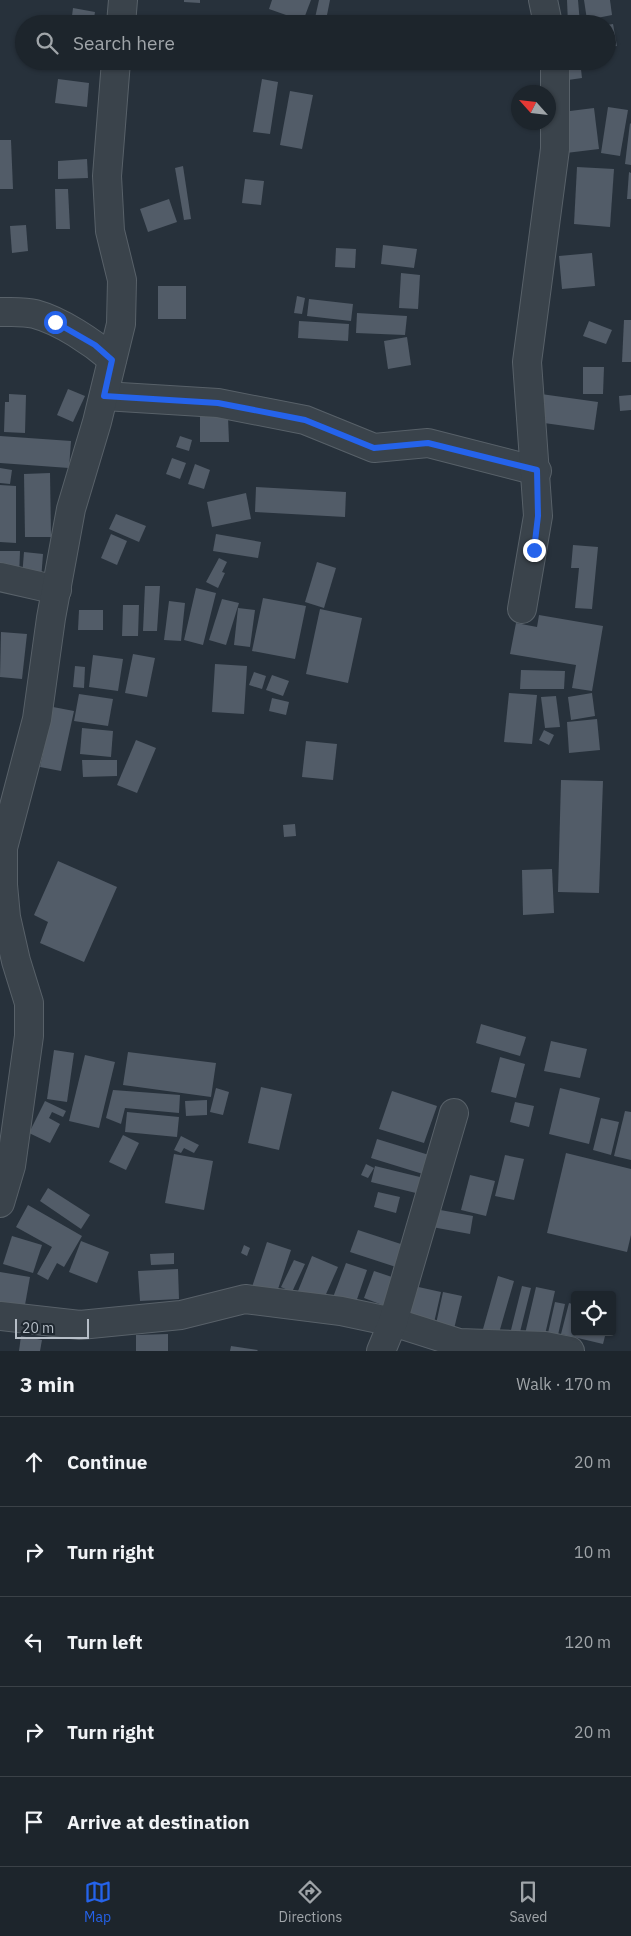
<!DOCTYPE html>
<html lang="en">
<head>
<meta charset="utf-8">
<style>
	body { margin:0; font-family:"IBM Plex Sans",sans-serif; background:#2a3138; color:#f1f3f6 }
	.controls { position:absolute; right:15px; bottom:15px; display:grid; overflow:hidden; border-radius:5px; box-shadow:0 1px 4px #0004 }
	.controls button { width:45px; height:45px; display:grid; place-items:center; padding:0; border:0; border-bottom:1px solid #3b4248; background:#1d252c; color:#f1f3f6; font:25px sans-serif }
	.compass { position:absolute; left:511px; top:85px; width:45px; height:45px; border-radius:50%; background:#1d252c; box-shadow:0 1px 4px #0004; rotate:297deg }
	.scale { position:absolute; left:15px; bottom:12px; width:74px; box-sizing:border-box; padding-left:5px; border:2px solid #b6bec7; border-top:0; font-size:14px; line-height:18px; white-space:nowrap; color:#b6bec7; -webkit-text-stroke:4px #1f2830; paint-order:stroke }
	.stop { position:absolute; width:15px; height:15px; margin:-11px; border:4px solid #2563eb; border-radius:50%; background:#fff }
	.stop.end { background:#2563eb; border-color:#fff; box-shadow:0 1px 5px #0008 }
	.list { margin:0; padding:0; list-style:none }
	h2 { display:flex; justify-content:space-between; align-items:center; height:65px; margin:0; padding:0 20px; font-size:21px }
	h2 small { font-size:16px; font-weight:400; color:#a0a5a9 }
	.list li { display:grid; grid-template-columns:32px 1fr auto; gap:15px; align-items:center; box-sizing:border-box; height:90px; padding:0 20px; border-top:1px solid #3b4248 }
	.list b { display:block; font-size:19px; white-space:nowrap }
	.list em { font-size:16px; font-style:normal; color:#a0a5a9 }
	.icon { flex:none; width:28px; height:28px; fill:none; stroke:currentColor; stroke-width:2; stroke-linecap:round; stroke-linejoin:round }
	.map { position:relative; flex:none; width:631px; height:1351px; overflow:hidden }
	.search { position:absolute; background:#1d252c; box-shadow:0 1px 4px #0004; left:15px; right:15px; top:15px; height:55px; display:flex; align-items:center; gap:12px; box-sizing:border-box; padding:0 18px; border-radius:28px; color:#a0a5a9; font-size:19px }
	.sheet { height:515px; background:#1d252c }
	nav { display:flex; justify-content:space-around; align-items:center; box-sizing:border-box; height:70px; border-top:1px solid #3b4248; background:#1d252c; font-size:14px; color:#a0a5a9 }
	nav a { display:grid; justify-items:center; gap:2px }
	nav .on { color:#2563eb }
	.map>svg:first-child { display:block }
	.building { fill:#525c68 }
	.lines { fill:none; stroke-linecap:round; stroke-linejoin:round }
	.minor-casing { stroke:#586169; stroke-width:30 }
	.minor { stroke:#3a434b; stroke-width:28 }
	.route { stroke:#2563eb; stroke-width:6 }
</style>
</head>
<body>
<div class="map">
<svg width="631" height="1351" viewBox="0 0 631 1351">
	<rect width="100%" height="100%" fill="#27313b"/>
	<g class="building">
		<polygon points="184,0 200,0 200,3 184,2"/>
		<polygon points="272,0 311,0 303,21 269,9"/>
		<polygon points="319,0 330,0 326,20 315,18"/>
		<polygon points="567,0 578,0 580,24 568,24"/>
		<polygon points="584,0 610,0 612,15 587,20"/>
		<polygon points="73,8 95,12 93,24 71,24"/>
		<polygon points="380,16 408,23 408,24 378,24"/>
		<polygon points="183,19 198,20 198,24 183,24"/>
		<polygon points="613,24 617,46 607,47 607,25"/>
		<polygon points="566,61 580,61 582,78 568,80"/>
		<polygon points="58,79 89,83 87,107 55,103"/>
		<polygon points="262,79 278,82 270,134 253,132"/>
		<polygon points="290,91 313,95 302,149 280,145"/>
		<polygon points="608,107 628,110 620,156 601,153"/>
		<polygon points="594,108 599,149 566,153 562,112"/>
		<polygon points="630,123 631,124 631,165 625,164"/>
		<polygon points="0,140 11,140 13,189 0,189"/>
		<polygon points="87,159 88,178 58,179 58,161"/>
		<polygon points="183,166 191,219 184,220 175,168"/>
		<polygon points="577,167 614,169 610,227 574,224"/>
		<polygon points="629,172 631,173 631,199 627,199"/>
		<polygon points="245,179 264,181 261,205 242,203"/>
		<polygon points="55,189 68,189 70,229 56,229"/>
		<polygon points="169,199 177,222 148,232 140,209"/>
		<polygon points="26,225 28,251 12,253 10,226"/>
		<polygon points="383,245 417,249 414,268 381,264"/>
		<polygon points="336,248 356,249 355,268 335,267"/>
		<polygon points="592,253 595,286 562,289 559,256"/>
		<polygon points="401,273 420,275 418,309 399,308"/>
		<rect x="158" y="286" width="28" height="33"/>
		<polygon points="297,296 305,298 302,314 294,313"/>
		<polygon points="309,299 353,304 351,321 307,316"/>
		<polygon points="357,313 407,316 405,335 356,333"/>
		<polygon points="624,320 631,320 631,362 622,362"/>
		<polygon points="299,321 349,324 348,341 298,338"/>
		<polygon points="589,321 612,330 606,344 583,336"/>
		<polygon points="407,337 411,365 388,369 384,341"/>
		<polygon points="583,367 604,367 603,394 583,394"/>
		<polygon points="68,389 85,396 73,422 57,415"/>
		<polygon points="9,394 26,395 25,433 4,432 5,402 9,402"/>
		<polygon points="541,394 598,402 594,430 537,422"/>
		<polygon points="631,395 631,410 620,411 619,396"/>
		<polygon points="200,417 228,417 229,442 200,442"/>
		<polygon points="0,436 71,441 69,468 0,463"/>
		<polygon points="180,436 192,440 189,451 176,447"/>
		<polygon points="172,458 186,463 180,479 166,474"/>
		<polygon points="195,464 210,470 204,489 188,484"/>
		<polygon points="0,468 12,470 10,484 0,483"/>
		<polygon points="50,473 51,537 25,537 24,474"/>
		<polygon points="0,485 16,486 16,543 0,542"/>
		<polygon points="256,487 346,492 345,517 255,512"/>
		<polygon points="246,493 251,519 212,527 207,502"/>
		<polygon points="116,514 146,526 139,542 109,529"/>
		<polygon points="111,534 127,541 117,565 101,558"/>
		<polygon points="216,534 261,542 258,558 213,551"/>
		<polygon points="573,545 598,547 592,609 575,608 579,568 571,568"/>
		<polygon points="0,551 20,551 19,577 0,577"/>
		<polygon points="24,552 43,554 41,580 22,577"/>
		<polygon points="219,558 227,562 222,572 225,573 218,588 206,582"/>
		<polygon points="317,562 336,568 324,608 305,602"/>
		<polygon points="145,586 160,586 157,631 143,631"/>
		<polygon points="196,588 216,593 203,645 184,640"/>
		<polygon points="263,598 306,606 295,659 252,651"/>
		<polygon points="222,599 239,603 226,645 209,640"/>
		<polygon points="169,601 185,603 181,641 164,640"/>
		<polygon points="123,605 139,605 138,636 122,636"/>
		<polygon points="238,608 255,610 250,647 234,645"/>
		<polygon points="320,609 362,618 348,683 306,674"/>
		<polygon points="79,610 103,610 103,630 78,630"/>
		<polygon points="539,615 603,626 592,691 572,688 576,665 510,654 516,623 537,627"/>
		<polygon points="1,632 27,634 22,679 0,677"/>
		<polygon points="133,654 155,658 147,697 125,693"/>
		<polygon points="93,655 123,659 118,691 89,687"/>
		<polygon points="215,664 247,666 244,714 212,712"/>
		<polygon points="75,666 85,667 84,688 73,687"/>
		<polygon points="521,670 565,671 564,689 520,689"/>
		<polygon points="254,672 266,676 262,689 249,685"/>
		<polygon points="272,675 289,681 283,696 266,690"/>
		<polygon points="509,693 537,695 532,744 504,742"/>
		<polygon points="592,693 595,716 571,720 568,697"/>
		<polygon points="79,694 113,699 108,726 74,721"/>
		<polygon points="556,696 560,727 545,728 541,697"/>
		<polygon points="272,698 289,702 286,715 269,711"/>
		<polygon points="53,707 74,711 61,771 40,767"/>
		<polygon points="597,719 600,750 569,753 567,722"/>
		<polygon points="82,728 113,731 111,757 80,754"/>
		<polygon points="544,730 554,735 549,745 539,740"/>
		<polygon points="136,740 156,748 137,793 117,785"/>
		<polygon points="306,741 337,744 333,780 302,777"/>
		<polygon points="82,760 117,760 117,776 83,777"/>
		<polygon points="561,780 603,781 599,893 558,892"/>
		<polygon points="295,824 296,836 284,837 283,825"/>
		<polygon points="58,861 117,887 84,962 40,943 48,922 34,915"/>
		<polygon points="552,869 554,913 523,915 522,870"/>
		<polygon points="481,1024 526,1037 520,1056 476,1043"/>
		<polygon points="551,1041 587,1049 580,1078 544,1071"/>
		<polygon points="54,1050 74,1053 67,1102 47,1099"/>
		<polygon points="128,1052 216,1063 211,1097 123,1085"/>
		<polygon points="85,1055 115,1062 99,1128 69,1121"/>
		<polygon points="500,1057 525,1064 516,1098 491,1092"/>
		<polygon points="261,1087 292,1094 279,1150 248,1143"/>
		<polygon points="216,1088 229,1092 223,1115 210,1112"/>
		<polygon points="560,1088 600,1098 589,1144 549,1134"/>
		<polygon points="113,1090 180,1095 179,1113 125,1108 121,1124 106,1118"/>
		<polygon points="392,1091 437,1106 424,1143 379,1129"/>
		<polygon points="207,1100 207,1115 186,1116 185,1101"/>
		<polygon points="45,1101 66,1111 63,1117 52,1112 49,1118 60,1124 50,1143 29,1133"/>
		<polygon points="515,1102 534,1106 529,1127 510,1122"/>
		<polygon points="625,1111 631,1112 631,1160 614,1156"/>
		<polygon points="127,1112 179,1117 177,1137 125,1132"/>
		<polygon points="601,1118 619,1122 611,1155 593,1150"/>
		<polygon points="123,1135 139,1143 126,1170 109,1162"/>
		<polygon points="181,1136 199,1145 194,1153 184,1148 181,1153 174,1150"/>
		<polygon points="377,1139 429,1155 423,1174 371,1158"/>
		<polygon points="566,1153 631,1169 631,1235 627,1252 547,1233"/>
		<polygon points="174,1154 213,1161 204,1210 165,1203"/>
		<polygon points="505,1155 524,1159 514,1200 495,1196"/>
		<polygon points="366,1164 374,1168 368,1178 361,1175"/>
		<polygon points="375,1166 424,1178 420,1194 371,1182"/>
		<polygon points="470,1175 495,1181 486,1216 461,1210"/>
		<polygon points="48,1188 90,1215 81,1229 40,1201"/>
		<polygon points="378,1192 400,1197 396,1213 374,1207"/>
		<polygon points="28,1205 82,1236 64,1267 57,1263 48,1280 37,1274 52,1247 16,1227"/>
		<polygon points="435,1209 473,1216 470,1234 432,1227"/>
		<polygon points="358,1230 407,1246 399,1268 350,1252"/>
		<polygon points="12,1236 42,1245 33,1273 3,1264"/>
		<polygon points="81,1241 109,1252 97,1283 69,1272"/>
		<polygon points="267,1242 291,1250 274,1301 250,1293"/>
		<polygon points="244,1245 250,1248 247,1256 241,1253"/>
		<polygon points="174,1253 174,1264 151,1265 150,1254"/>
		<polygon points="312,1256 338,1267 323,1301 298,1291"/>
		<polygon points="294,1260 305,1264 292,1292 281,1287"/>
		<polygon points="346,1263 367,1270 354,1308 332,1300"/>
		<polygon points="178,1269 179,1299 140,1301 138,1271"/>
		<polygon points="374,1271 395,1278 385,1306 364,1298"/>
		<polygon points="0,1272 30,1277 23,1316 0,1311"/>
		<polygon points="498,1276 514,1281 499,1333 483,1329"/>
		<polygon points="414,1286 441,1292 433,1327 406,1320"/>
		<polygon points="522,1286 531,1288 520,1332 511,1330"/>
		<polygon points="536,1287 555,1291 544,1339 525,1334"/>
		<polygon points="443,1292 462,1296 452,1337 434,1333"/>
		<polygon points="555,1302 565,1304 558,1335 548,1333"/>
		<polygon points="569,1303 575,1305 575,1332 606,1332 603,1344 561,1334"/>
		<polygon points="168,1334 168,1351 136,1351 136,1335"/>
		<polygon points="21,1336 42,1340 40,1351 19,1351"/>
		<polygon points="231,1346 258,1350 257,1351 230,1351"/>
	</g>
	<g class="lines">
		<defs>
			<g id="minor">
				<polyline points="543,0 548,24"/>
				<polyline points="121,24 123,0"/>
				<path d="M0,312C11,312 24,311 35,314C61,321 92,342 112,359"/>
				<polyline points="104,396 218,403 305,420 374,448 428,443 537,471"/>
				<polyline points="0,577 57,590"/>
				<polyline points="522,609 538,516 527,362 555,149 555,61"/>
				<polyline points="0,1203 11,1166 29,1036 29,1003 16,961 6,917 3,885 3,848 37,719 51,618 71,509 97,422 121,324 122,280 110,231 107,176 116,61"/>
				<polyline points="0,1316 80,1325 181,1315 245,1299 341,1311 393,1322 459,1343 545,1346 570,1351"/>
				<polyline points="381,1351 393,1322 454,1113"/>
			</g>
		</defs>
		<use href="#minor" class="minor-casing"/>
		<use href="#minor" class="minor"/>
	</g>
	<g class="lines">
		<polyline class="route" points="55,322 95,345 112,360 104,396 218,403 305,420 374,448 428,443 537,470 538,516 534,550"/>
	</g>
</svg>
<div class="controls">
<button><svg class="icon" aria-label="locate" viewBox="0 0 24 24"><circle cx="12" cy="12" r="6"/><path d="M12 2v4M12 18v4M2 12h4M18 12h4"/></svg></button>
</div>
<svg class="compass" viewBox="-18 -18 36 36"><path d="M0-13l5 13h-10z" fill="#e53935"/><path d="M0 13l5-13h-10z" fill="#a0a5a9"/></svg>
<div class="scale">20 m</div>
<div class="stop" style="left:55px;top:322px"></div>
<div class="stop end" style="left:534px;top:550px"></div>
<div class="search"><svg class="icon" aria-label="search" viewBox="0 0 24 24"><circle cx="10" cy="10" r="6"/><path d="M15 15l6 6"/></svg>Search here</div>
</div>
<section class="sheet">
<h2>3 min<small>Walk · 170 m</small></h2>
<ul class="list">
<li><svg class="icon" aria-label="ahead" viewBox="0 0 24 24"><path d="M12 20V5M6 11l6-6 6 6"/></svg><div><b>Continue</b></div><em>20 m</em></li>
<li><svg class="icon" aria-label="right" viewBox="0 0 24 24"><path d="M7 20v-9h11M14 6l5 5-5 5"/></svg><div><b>Turn right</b></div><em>10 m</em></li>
<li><svg class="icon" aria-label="left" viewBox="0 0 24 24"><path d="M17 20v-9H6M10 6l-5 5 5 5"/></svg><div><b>Turn left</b></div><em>120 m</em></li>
<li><svg class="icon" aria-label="right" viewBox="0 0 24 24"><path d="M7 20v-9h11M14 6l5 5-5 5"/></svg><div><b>Turn right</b></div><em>20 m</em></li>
<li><svg class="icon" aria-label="arrive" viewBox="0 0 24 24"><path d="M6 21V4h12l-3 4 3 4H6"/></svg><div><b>Arrive at destination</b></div></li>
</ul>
</section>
<nav>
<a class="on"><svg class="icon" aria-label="map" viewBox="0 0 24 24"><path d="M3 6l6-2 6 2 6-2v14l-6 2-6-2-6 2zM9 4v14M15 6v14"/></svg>Map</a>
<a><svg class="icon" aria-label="directions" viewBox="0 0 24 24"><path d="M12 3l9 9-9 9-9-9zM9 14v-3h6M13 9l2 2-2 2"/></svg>Directions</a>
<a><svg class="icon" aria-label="saved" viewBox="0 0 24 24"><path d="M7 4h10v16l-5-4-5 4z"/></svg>Saved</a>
</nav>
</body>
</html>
